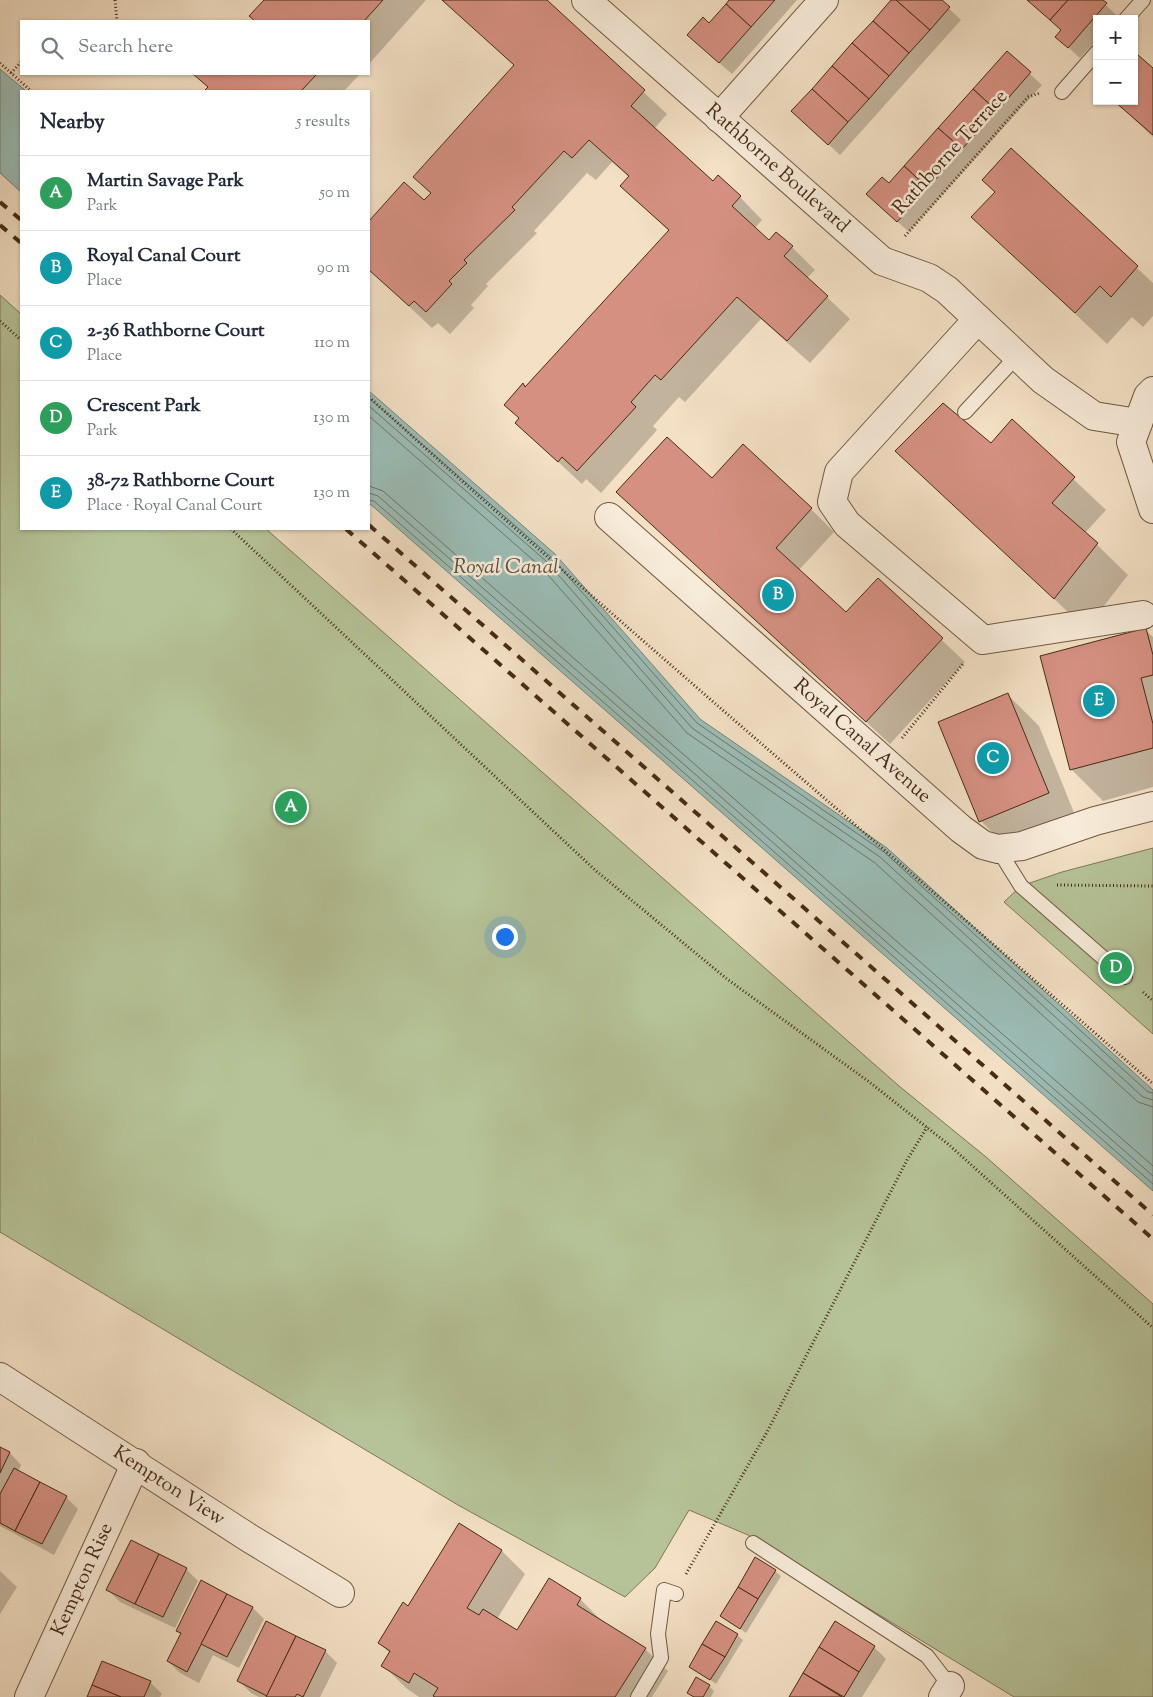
<!DOCTYPE html>
<html lang="en">
<head>
<meta charset="utf-8">
<style>
	body { margin:0; font-family:"Sorts Mill Goudy",serif; background:#f6f6f7; color:#1f2937 }
	.controls { position:absolute; right:15px; top:15px; display:grid; overflow:hidden; border-radius:0px; box-shadow:0 1px 4px #0004 }
	.controls button { width:45px; height:45px; display:grid; place-items:center; padding:0; border:0; border-bottom:1px solid #e0e1e3; background:#fff; color:#1f2937; font:25px sans-serif }
	.you { position:absolute; left:504px; top:936px; width:18px; height:18px; margin:-12px; border:4px solid #fff; border-radius:50%; background:#1a73e8; box-shadow:0 0 0 8px #1a73e833 }
	.badge { display:grid; place-items:center; width:32px; height:32px; border-radius:50%; background:#0f766e; color:#fff; font-size:16px; font-weight:700 }
	.pin { position:absolute; translate:-50% -50%; border:2px solid #fff; box-shadow:0 1px 5px #0006 }
	.list { margin:0; padding:0; list-style:none }
	h2 { display:flex; justify-content:space-between; align-items:center; height:65px; margin:0; padding:0 20px; font-size:21px }
	h2 small { font-size:16px; font-weight:400; color:#747a83 }
	.list li { display:grid; grid-template-columns:32px 1fr auto; gap:15px; align-items:center; box-sizing:border-box; height:75px; padding:0 20px; border-top:1px solid #e0e1e3 }
	.list b { display:block; font-size:19px; white-space:nowrap }
	.list p { margin:0; font-size:16px; white-space:nowrap; color:#747a83 }
	.list em { font-size:16px; font-style:normal; color:#747a83 }
	.icon { flex:none; width:28px; height:28px; fill:none; stroke:currentColor; stroke-width:2; stroke-linecap:round; stroke-linejoin:round }
	.map { position:relative; flex:none; width:1153px; height:1697px; overflow:hidden }
	.search { position:absolute; background:#fff; box-shadow:0 1px 4px #0004; left:20px; top:20px; width:350px; height:55px; display:flex; align-items:center; gap:12px; box-sizing:border-box; padding:0 18px; border-radius:0px; color:#747a83; font-size:19px }
	.panel { position:absolute; background:#fff; box-shadow:0 1px 4px #0004; left:20px; top:90px; width:350px; height:440px; border-radius:0px }
	.map>svg:first-child { display:block }
	.green { fill:#b6c398; stroke:#7e7756 }
	.water { fill:#9bbdb7; stroke:#798376 }
	.shadow { fill:#0003 }
	.lines { fill:none; stroke-linecap:round; stroke-linejoin:round }
	.shore { stroke:#717466; stroke-width:1 }
	.building { fill:#d59081; stroke:#472b14 }
	.service-casing { stroke:#725840; stroke-width:16 }
	.minor-casing { stroke:#725840; stroke-width:30 }
	.path { stroke:#472b14; stroke-width:3; stroke-dasharray:1 2.5; stroke-linecap:butt }
	.service { stroke:#f7ebd9; stroke-width:14 }
	.minor { stroke:#f7ebd9; stroke-width:28 }
	.rail { stroke:#472b14; stroke-width:4; stroke-dasharray:9 9; stroke-linecap:butt }
	.labels { text-anchor:middle; dominant-baseline:central; stroke-width:5; stroke-linejoin:round; paint-order:stroke }
	.street-label { font-size:20px; fill:#472b14; stroke:#f7ebd9 }
	.water-label { font-size:21px; font-style:italic; fill:#5c503d; stroke:#f7ebd9 }
</style>
</head>
<body>
<div class="map">
<svg width="1153" height="1697" viewBox="0 0 1153 1697">
	<rect width="100%" height="100%" fill="#f3e0c5"/>
	<filter id="stains"><feTurbulence type="fractalNoise" baseFrequency=".004" numOctaves="4"/><feColorMatrix values="0 0 0 0 .2 0 0 0 0 .09 0 0 0 0 .02 0 0 0 .5 -.17"/></filter>
	<radialGradient id="worn" r=".72"><stop offset=".6" stop-color="#630" stop-opacity="0"/><stop offset="1" stop-color="#630" stop-opacity=".3"/></radialGradient>
	<g class="green">
		<polygon points="0,295 21,314 21,529 266,529 899,1086 986,1157 1153,1304 1153,1697 1014,1697 748,1535 689,1510 655,1568 625,1597 458,1505 0,1232"/>
		<polygon points="1153,848 1153,1034 1004,902 1021,886 1062,872"/>
	</g>
	<g class="water">
		<polygon points="0,69 26,91 21,91 21,192 0,173"/>
		<polygon points="369,391 555,554 700,719 887,848 1153,1090 1153,1191 369,503"/>
	</g>
	<g class="shadow">
		<polygon points="265,0 426,0 369,64 369,21 256,21 251,16"/>
		<polygon points="442,0 545,0 667,114 654,129 713,183 740,197 762,220 755,228 770,241 792,247 815,270 807,278 850,319 810,363 761,319 685,402 679,397 653,426 657,430 601,493 586,479 582,484 516,423 520,419 524,385 526,388 669,231 621,186 629,177 612,162 596,180 587,173 534,231 537,233 486,284 488,286 471,305 474,308 450,334 438,323 432,328 369,269 369,223 404,184 424,202 431,194 414,177 515,66"/>
		<polygon points="731,0 797,0 732,74 700,46 709,25"/>
		<polygon points="892,0 940,0 961,20 840,155 805,123"/>
		<polygon points="1027,0 1101,0 1117,16 1115,19 1097,19 1097,39 1080,58 1056,36 1062,30"/>
		<polygon points="1007,53 1042,85 909,232 880,206 889,184"/>
		<polygon points="1153,70 1153,137 1115,101 1134,101"/>
		<polygon points="195,74 360,74 344,91 206,91 209,88"/>
		<polygon points="1011,150 1153,283 1153,316 1143,327 1132,317 1107,344 973,217 996,192"/>
		<polygon points="1012,421 1106,510 1085,533 1128,575 1086,629 897,451 992,444"/>
		<polygon points="618,492 811,509 834,532 799,570 846,614 878,580 965,662 890,744"/>
		<polygon points="1145,630 1153,637 1153,787 1103,801 1071,769"/>
		<polygon points="1007,694 1039,726 1079,825 1012,853 981,821"/>
		<polygon points="0,1449 10,1453 21,1465 18,1472 66,1497 78,1509 54,1555 0,1526"/>
		<polygon points="459,1525 502,1551 525,1574 497,1619 518,1631 580,1599 604,1623 645,1649 668,1671 652,1697 419,1697 406,1688 383,1665 390,1653 379,1643 408,1607"/>
		<polygon points="186,1569 198,1581 175,1628 120,1602 108,1590"/>
		<polygon points="0,1571 17,1587 0,1614"/>
		<polygon points="775,1571 781,1576 746,1633 721,1616"/>
		<polygon points="253,1608 264,1619 239,1668 213,1655 199,1683 180,1673 168,1661 182,1635 177,1631"/>
		<polygon points="835,1623 874,1647 886,1659 862,1697 790,1697"/>
		<polygon points="737,1635 743,1640 716,1684 691,1666"/>
		<polygon points="325,1651 337,1663 320,1697 259,1697 251,1693 239,1681"/>
		<polygon points="150,1682 162,1694 160,1697 88,1697"/>
		<polygon points="709,1686 714,1691 711,1697 693,1697 689,1693"/>
	</g>
	<g class="lines">
		<g class="shore">
			<polyline points="369,398 551,557 697,723 884,852 1148,1092 1153,1093"/>
			<polyline points="369,406 547,562 692,728 880,857 1143,1097 1153,1100"/>
			<polyline points="369,416 541,567 687,733 875,863 1138,1102 1153,1107"/>
			<polyline points="369,486 383,491 1153,1166"/>
			<polyline points="369,493 378,496 1153,1176"/>
			<polyline points="369,500 374,501 1153,1184"/>
		</g>
	</g>
	<g class="building">
		<polygon points="264,0 383,0 364,21 255,21 249,16"/>
		<polygon points="442,0 547,0 645,90 631,106 713,181 718,175 741,196 732,206 769,240 776,232 793,246 784,256 828,296 787,341 737,297 661,380 655,375 631,402 636,407 577,471 562,457 558,462 515,423 519,418 504,405 523,383 525,387 669,230 620,186 629,176 589,140 572,158 564,151 512,207 515,210 464,260 467,263 449,281 452,284 426,312 414,301 409,306 369,270 369,221 404,182 424,200 431,193 413,177 514,65"/>
		<polygon points="729,0 775,0 751,27 726,4"/>
		<polygon points="891,0 896,0 930,30 909,53 873,21"/>
		<polygon points="896,0 942,0 950,7 930,30"/>
		<polygon points="1027,0 1068,0 1050,20"/>
		<polygon points="1068,0 1103,0 1107,3 1068,48 1055,37 1061,30 1050,20"/>
		<polygon points="726,4 751,27 719,63 687,35 703,17 709,23"/>
		<polygon points="873,21 909,53 889,76 852,43"/>
		<polygon points="852,43 889,76 869,99 832,66"/>
		<polygon points="1007,51 1031,72 997,111 973,89"/>
		<polygon points="1138,55 1153,68 1153,135 1114,101 1134,101 1134,59"/>
		<polygon points="832,66 869,99 848,122 812,89"/>
		<polygon points="193,74 317,74 301,91 204,91 208,87"/>
		<polygon points="812,89 848,122 828,145 791,111"/>
		<polygon points="973,89 997,111 962,149 938,128"/>
		<polygon points="938,128 962,149 928,188 904,166"/>
		<polygon points="1011,148 1138,266 1111,297 1100,286 1075,313 971,217 995,192 982,180"/>
		<polygon points="904,166 928,188 897,222 866,194 882,177 889,183"/>
		<polygon points="943,403 991,443 1012,419 1075,477 1052,503 1098,543 1054,599 895,451"/>
		<polygon points="667,437 712,478 743,444 812,508 776,548 846,612 878,578 943,638 866,722 616,492"/>
		<polygon points="1146,628 1153,655 1153,675 1141,678 1153,724 1153,748 1070,770 1040,656"/>
		<polygon points="1008,693 1049,793 979,822 938,722"/>
		<polygon points="0,1447 10,1452 0,1473"/>
		<polygon points="14,1468 40,1482 15,1531 0,1523 0,1494"/>
		<polygon points="40,1482 67,1496 42,1544 15,1531"/>
		<polygon points="459,1523 502,1550 467,1608 479,1615 483,1609 517,1630 549,1578 581,1598 577,1605 646,1648 615,1697 435,1697 433,1696 438,1688 414,1673 409,1683 381,1666 390,1651 378,1643 403,1602 408,1606"/>
		<polygon points="131,1540 159,1554 135,1604 106,1590"/>
		<polygon points="159,1554 187,1568 163,1617 135,1604"/>
		<polygon points="755,1557 776,1570 758,1599 738,1587"/>
		<polygon points="201,1580 227,1594 187,1672 167,1661 181,1633 176,1631"/>
		<polygon points="738,1587 758,1599 740,1629 720,1616"/>
		<polygon points="227,1594 253,1607 227,1657 201,1644"/>
		<polygon points="266,1621 296,1636 267,1696 237,1681"/>
		<polygon points="716,1621 738,1634 725,1657 702,1644"/>
		<polygon points="835,1621 875,1646 859,1672 819,1647"/>
		<polygon points="296,1636 326,1650 303,1697 297,1694 295,1697 266,1697"/>
		<polygon points="702,1644 725,1657 710,1680 689,1667"/>
		<polygon points="819,1647 859,1672 844,1697 803,1673"/>
		<polygon points="102,1661 151,1681 144,1697 121,1697 92,1685"/>
		<polygon points="803,1673 842,1697 789,1697"/>
		<polygon points="696,1677 710,1685 703,1697 694,1697 687,1693"/>
		<polygon points="92,1685 121,1697 87,1697"/>
	</g>
	<g class="lines">
		<defs>
			<g id="service">
				<polyline points="1126,19 1143,0"/>
				<polyline points="1062,92 1097,52"/>
				<polyline points="965,412 1017,356"/>
				<polyline points="998,849 1021,886 1125,977"/>
				<polyline points="753,1543 927,1656 950,1686"/>
				<polyline points="638,1697 661,1658 658,1634 664,1590 676,1594"/>
			</g>
			<g id="minor">
				<path id="s1" d="M586,0L882,261L929,278L947,290L1043,380L1094,416L1138,423"/>
				<polyline points="719,118 824,0"/>
				<polyline points="978,319 839,472 832,502 847,524 983,640 1143,615"/>
				<polyline points="1153,391 1148,396 1131,442 1153,509"/>
				<path id="s2" d="M609,517L961,829L983,845L998,849L1022,846L1095,821L1153,806"/>
				<path id="s3" d="M0,1377L249,1538L340,1593"/>
				<path id="s4" d="M29,1697L136,1463"/>
				<polyline points="943,1697 950,1686"/>
			</g>
		</defs>
		<use href="#service" class="service-casing"/>
		<use href="#minor" class="minor-casing"/>
		<g class="path">
			<polyline points="115,0 117,21"/>
			<polyline points="0,63 31,91"/>
			<polyline points="11,73 21,62"/>
			<polyline points="905,236 1028,97 1040,93"/>
			<polyline points="0,321 21,340"/>
			<path d="M369,397C626,631 892,854 1153,1084"/>
			<polyline points="231,529 595,870 727,979 868,1081 948,1144 1153,1328"/>
			<polyline points="902,738 963,664"/>
			<polyline points="1057,885 1153,886"/>
			<polyline points="1143,992 1153,1001"/>
			<polyline points="686,1574 767,1432 907,1160 927,1127"/>
		</g>
		<use href="#service" class="service"/>
		<use href="#minor" class="minor"/>
		<g class="rail">
			<polyline points="0,202 21,220"/>
			<polyline points="0,225 21,243"/>
			<polyline points="369,525 1153,1215"/>
			<polyline points="346,529 1153,1239"/>
		</g>
	</g>
	<g class="labels">
		<g class="street-label">
			<text transform="translate(951 153) rotate(-48)">Rathborne Terrace</text>
			<text stroke="none"><textPath href="#s1" startOffset="255">Rathborne Boulevard</textPath></text>
			<text stroke="none"><textPath href="#s2" startOffset="338">Royal Canal Avenue</textPath></text>
			<text stroke="none"><textPath href="#s3" startOffset="201">Kempton View</textPath></text>
			<text stroke="none"><textPath href="#s4" startOffset="129">Kempton Rise</textPath></text>
		</g>
		<g class="water-label">
			<text x="506" y="568">Royal Canal</text>
		</g>
	</g>
	<rect width="100%" height="100%" filter="url(#stains)"/>
	<rect width="100%" height="100%" fill="url(#worn)"/>
</svg>
<div class="controls">
<button>+</button>
<button>−</button>
</div>
<div class="you"></div>
<div class="pin badge" style="left:291px;top:807px;background:#2e9e5b">A</div>
<div class="pin badge" style="left:778px;top:595px;background:#0f9aa8">B</div>
<div class="pin badge" style="left:993px;top:758px;background:#0f9aa8">C</div>
<div class="pin badge" style="left:1116px;top:968px;background:#2e9e5b">D</div>
<div class="pin badge" style="left:1099px;top:701px;background:#0f9aa8">E</div>
<div class="search"><svg class="icon" aria-label="search" viewBox="0 0 24 24"><circle cx="10" cy="10" r="6"/><path d="M15 15l6 6"/></svg>Search here</div>
<section class="panel">
<h2>Nearby<small>5 results</small></h2>
<ul class="list">
<li><span class="badge" style="background:#2e9e5b">A</span><div><b>Martin Savage Park</b><p>Park</p></div><em>50 m</em></li>
<li><span class="badge" style="background:#0f9aa8">B</span><div><b>Royal Canal Court</b><p>Place</p></div><em>90 m</em></li>
<li><span class="badge" style="background:#0f9aa8">C</span><div><b>2-36 Rathborne Court</b><p>Place</p></div><em>110 m</em></li>
<li><span class="badge" style="background:#2e9e5b">D</span><div><b>Crescent Park</b><p>Park</p></div><em>130 m</em></li>
<li><span class="badge" style="background:#0f9aa8">E</span><div><b>38-72 Rathborne Court</b><p>Place · Royal Canal Court</p></div><em>130 m</em></li>
</ul>
</section>
</div>
</body>
</html>
